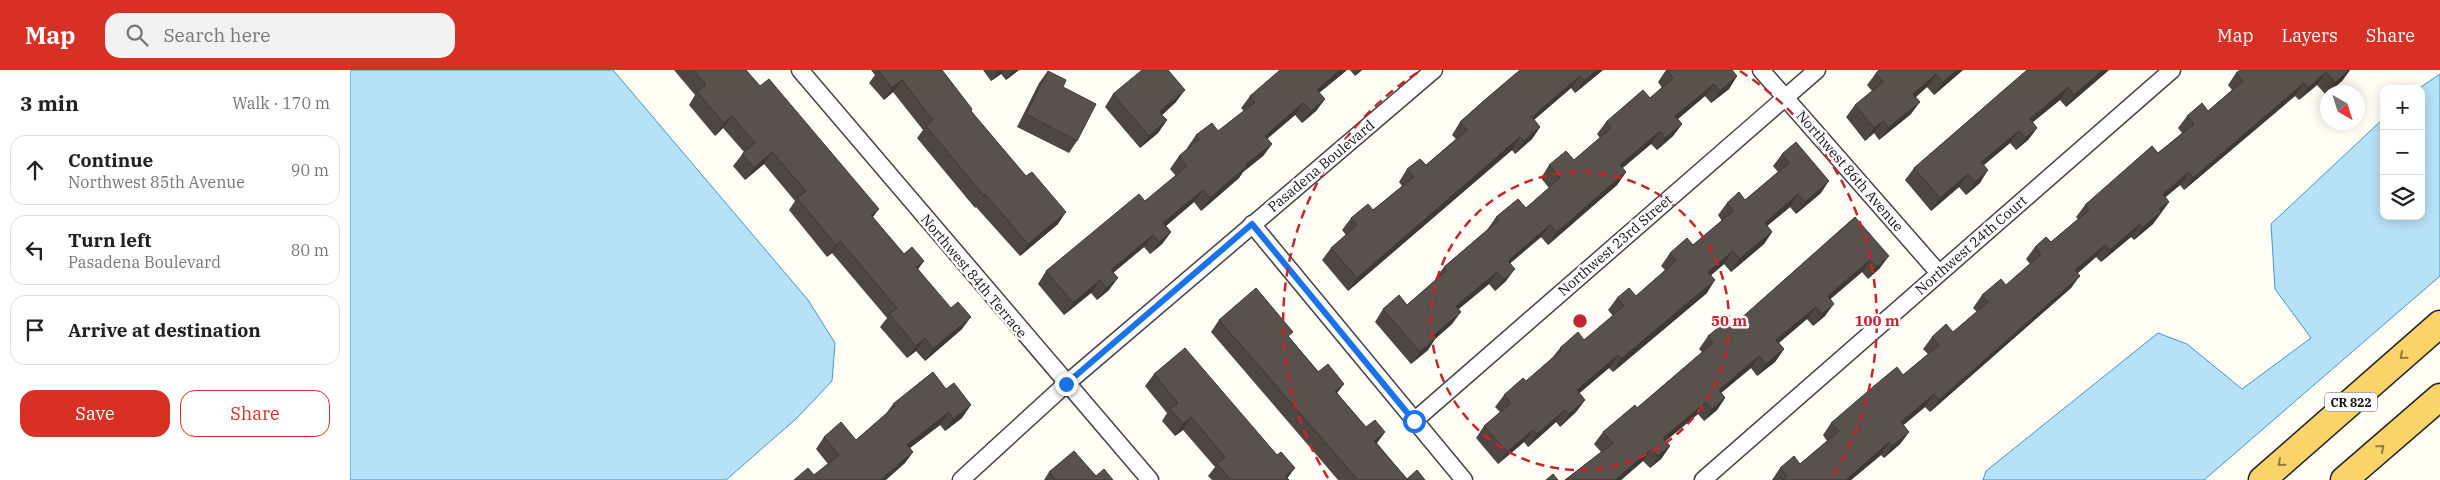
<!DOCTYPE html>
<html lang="en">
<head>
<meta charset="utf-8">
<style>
	body { margin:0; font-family:"IBM Plex Serif",serif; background:#f2f2f2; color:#222 }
	.controls { position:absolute; right:15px; top:15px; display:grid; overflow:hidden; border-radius:10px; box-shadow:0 2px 12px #0003 }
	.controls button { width:45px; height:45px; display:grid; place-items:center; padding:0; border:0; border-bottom:1px solid #e0e0e0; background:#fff; color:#222; font:25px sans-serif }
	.compass { position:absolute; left:1970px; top:15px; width:45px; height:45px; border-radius:50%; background:#fff; box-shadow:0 2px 12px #0003; rotate:141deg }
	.stop { position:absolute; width:15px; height:15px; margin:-11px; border:4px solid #1a73e8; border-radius:50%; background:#fff }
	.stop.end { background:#1a73e8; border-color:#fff; box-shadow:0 1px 5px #0008 }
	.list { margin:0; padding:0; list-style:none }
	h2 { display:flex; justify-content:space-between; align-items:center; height:65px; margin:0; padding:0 20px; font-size:21px }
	h2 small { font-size:16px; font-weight:400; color:#767676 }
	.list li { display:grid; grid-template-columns:32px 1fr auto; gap:15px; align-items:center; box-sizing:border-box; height:70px; margin:0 10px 10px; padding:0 10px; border:1px solid #e0e0e0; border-radius:15px }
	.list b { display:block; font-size:19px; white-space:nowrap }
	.list p { margin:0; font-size:16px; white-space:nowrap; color:#767676 }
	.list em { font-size:16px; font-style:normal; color:#767676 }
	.actions { display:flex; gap:10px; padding:15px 20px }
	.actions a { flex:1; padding:11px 0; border:1px solid #d93025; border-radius:15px; text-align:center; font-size:18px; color:#d93025 }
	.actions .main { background:#d93025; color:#fff }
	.icon { flex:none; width:28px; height:28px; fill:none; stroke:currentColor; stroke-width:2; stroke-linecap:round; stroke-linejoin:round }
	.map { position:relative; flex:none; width:2090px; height:410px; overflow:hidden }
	header { display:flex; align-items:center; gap:30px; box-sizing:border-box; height:70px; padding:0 25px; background:#d93025; color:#fff }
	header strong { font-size:24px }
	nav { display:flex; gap:28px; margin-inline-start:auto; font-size:18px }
	.search { width:350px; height:45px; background:#f2f2f2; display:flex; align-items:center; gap:12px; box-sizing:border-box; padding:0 18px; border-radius:15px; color:#767676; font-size:19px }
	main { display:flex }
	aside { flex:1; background:#fff }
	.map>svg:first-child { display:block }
	.water { fill:#b7e1f7; stroke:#3d98d0 }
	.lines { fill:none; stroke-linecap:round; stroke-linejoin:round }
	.street-casing { stroke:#434343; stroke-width:19 }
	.primary-casing { stroke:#212121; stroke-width:29 }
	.street { stroke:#fff; stroke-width:16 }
	.primary { stroke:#fad469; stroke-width:26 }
	.wall { fill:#4d4641 }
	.shaded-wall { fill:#3e3935 }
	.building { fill:#59514c; stroke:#3e3935 }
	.oneway { stroke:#917c41 }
	.route { stroke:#1a73e8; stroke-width:6 }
	.ring { fill:none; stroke:#c4252f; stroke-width:2.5; stroke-dasharray:9 6 }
	.labels { text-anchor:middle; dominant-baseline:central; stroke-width:5; stroke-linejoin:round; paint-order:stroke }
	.shield { fill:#fff; stroke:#585858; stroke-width:1 }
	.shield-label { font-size:12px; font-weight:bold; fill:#101010 }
	.street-label { font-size:14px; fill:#101010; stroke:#fff }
	.centre { fill:#c4252f; stroke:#fff; stroke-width:2.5 }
	.ring-label { font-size:15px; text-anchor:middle; font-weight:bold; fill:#c4252f; stroke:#fff; stroke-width:5; stroke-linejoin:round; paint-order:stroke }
</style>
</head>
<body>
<header>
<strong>Map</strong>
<div class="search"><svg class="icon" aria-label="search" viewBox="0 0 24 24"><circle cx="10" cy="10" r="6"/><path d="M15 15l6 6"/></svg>Search here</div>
<nav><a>Map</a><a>Layers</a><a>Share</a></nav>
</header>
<main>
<aside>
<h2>3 min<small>Walk · 170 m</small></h2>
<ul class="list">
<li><svg class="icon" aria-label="ahead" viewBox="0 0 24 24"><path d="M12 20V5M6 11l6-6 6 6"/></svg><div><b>Continue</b><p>Northwest 85th Avenue</p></div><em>90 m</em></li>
<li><svg class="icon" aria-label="left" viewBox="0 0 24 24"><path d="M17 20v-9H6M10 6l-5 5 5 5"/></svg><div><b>Turn left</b><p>Pasadena Boulevard</p></div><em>80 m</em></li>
<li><svg class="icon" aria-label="arrive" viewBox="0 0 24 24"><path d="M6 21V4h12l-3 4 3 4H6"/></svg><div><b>Arrive at destination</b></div></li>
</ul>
<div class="actions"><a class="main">Save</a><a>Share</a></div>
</aside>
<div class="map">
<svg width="2090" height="410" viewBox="0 0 2090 410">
	<rect width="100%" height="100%" fill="#fffdf4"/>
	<g class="water">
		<polygon points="0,0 263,0 458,230 485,273 482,311 447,348 376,410 0,410"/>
		<polygon points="2090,4 2090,206 1854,410 1633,410 1636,401 1808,263 1837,274 1892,319 1961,268 1925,219 1921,154 2034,48 2034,146 2071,146 2071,19 2068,19"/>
	</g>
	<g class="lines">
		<defs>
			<g id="street">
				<polyline points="450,0 800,410"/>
				<polyline points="1411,0 1588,202"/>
				<polyline points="902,154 1114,410"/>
				<polyline points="1064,351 1467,0"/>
				<polyline points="611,410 716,314 1084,0"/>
				<polyline points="1353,410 1822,0"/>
			</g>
			<g id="primary">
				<polyline points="1912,410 2090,254"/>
				<polyline points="1994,410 2090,327"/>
			</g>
		</defs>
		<use href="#street" class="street-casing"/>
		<use href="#primary" class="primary-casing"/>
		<use href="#street" class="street"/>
		<use href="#primary" class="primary"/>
	</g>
	<g class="wall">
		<polygon points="324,0 396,0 554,184 574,191 568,199 612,259 575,291 566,281 557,288 530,257 537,248 482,183 477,187 439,140 445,131 414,94 395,110 383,96 394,82 373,58 365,66 339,35 345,25"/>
		<polygon points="521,0 592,0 621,41 708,154 670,186 626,137 625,138 567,68 573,60 543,22 534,30 519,13 525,5"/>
		<polygon points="633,0 669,0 656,10 651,4 641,11"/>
		<polygon points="997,0 969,23 975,29 966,41 952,53 945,45 917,69 922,74 913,86 893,102 889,108 851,141 844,132 816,156 821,162 812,174 800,184 794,177 763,203 759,220 747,230 741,223 714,245 688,214 696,201 795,131 826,106 820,99 829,86 838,78 837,78 846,65 868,61 894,41 891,38 900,26"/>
		<polygon points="1000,0 1012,0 1005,6"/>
		<polygon points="1253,0 1225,23 1221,18 1184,50 1190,57 1182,69 1165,84 1162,80 998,221 972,190 981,178 996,165 992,160 1001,148 1023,140 1052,116 1049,112 1057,99 1076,95 1106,69 1102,65 1110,52 1137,28"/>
		<polygon points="1316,0 1387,6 1379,19 1361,33 1355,26 1328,49 1332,54 1323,66 1307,80 1301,74 1272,98 1276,102 1267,115 1198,175 1191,167 1160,193 1156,211 1145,221 1139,214 1109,239 1102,254 1085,269 1078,280 1061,294 1025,252 1033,239 1057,235 1086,210 1085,209 1094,197 1137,160 1146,147 1176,138 1199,118 1191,108 1199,95 1224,90 1250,68 1247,64 1256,52 1300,28 1312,18 1308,12"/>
		<polygon points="1613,0 1584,25 1577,17 1566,27 1561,44 1529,70 1524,63 1515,71 1496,47 1505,35 1522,21 1517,15 1526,3"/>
		<polygon points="1677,0 1759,0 1716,37 1710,30 1682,52 1687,58 1678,70 1666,80 1660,73 1634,95 1630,113 1616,125 1609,117 1581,141 1555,110 1564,98"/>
		<polygon points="2000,0 1992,11 1979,22 1978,22 1976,25 1967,15 1949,30 1945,26 1834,120 1830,115 1815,127 1819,132 1803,154 1784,170 1781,167 1751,192 1746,187 1728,203 1721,218 1580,342 1575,337 1553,355 1559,362 1550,374 1534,388 1531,385 1501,410 1422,410 1430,398 1450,394 1477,371 1473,365 1481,353 1553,305 1578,284 1573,279 1582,267 1603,262 1627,242 1623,238 1632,225 1656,215 1680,194 1676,189 1685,177 1701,172 1728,149 1726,147 1735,135 1808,83 1832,63 1828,58 1837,46 1858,41 1882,20 1878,15 1886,3"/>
		<polygon points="698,1 713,17 727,71 719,83 667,57 689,13"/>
		<polygon points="763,24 826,32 812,45 817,50 808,63 790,78 755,37"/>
		<polygon points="1432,84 1471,123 1446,144 1440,137 1417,156 1422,162 1414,174 1381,202 1374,194 1361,205 1357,223 1263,302 1259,298 1229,323 1235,330 1226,342 1210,357 1206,352 1178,377 1174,372 1148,394 1126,368 1134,356 1150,342 1145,337 1154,325 1176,311 1202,288 1210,278 1234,270 1263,246 1258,240 1267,228 1286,226 1315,200 1311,196 1320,183 1343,175 1372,151 1368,145 1377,133 1395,130 1428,102 1423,96"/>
		<polygon points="1505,147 1530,198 1518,209 1512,202 1480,229 1475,246 1463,256 1457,249 1429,273 1434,279 1425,292 1407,306 1401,298 1371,323 1375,328 1367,340 1354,351 1348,344 1315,371 1320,376 1311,389 1300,398 1293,391 1271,410 1215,410 1251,382 1244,374 1253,362 1287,338 1352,282 1349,279 1358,266 1379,259"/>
		<polygon points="869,250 939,267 1016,357 1035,362 1027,373 1057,409 1075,410 988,410 861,262"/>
		<polygon points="583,302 612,348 595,361 590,355 560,378 563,382 554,394 464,405 478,394 466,379 474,367 506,370 535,345 543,334"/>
		<polygon points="804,304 937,408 939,410 862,410 858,406 865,397 833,360 825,366 812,351 817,343 795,316"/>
		<polygon points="699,402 746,406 763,410 694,410"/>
	</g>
	<g class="shaded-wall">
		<polygon points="649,0 653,0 651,4 641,11"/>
		<polygon points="663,0 669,0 656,10"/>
		<polygon points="990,0 997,0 958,32 967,20"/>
		<polygon points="1009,0 1012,0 1005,6"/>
		<polygon points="1247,0 1253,0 1225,23 1234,11"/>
		<polygon points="1607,0 1613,0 1584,25 1593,12"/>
		<polygon points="1753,0 1759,0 1716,37 1724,25"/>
		<polygon points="1999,0 2000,0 1992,11 1979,22 1978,22 1985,13"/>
		<polygon points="1976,2 1967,15 1949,30 1958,18"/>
		<polygon points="1586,4 1577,17 1555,36 1563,24"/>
		<polygon points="1230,6 1221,18 1173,59 1182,47"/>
		<polygon points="1387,6 1379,19 1361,33 1370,21"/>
		<polygon points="552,10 543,22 534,30 542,18"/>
		<polygon points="1954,13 1945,26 1834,120 1843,108"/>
		<polygon points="1364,14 1355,26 1317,58 1325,46"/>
		<polygon points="1718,17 1710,30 1671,62 1680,49"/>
		<polygon points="835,20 826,32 801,55 809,42"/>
		<polygon points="975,29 966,41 952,53 961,41"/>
		<polygon points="1570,32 1561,44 1529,70 1538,58"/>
		<polygon points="953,33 945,45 906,78 915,66"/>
		<polygon points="382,46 373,58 365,66 374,53"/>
		<polygon points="817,50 808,63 790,78 799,66"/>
		<polygon points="1533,51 1524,63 1515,71 1524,58"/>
		<polygon points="1332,54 1323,66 1307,80 1315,68"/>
		<polygon points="1190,57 1182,69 1165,84 1174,71"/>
		<polygon points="1687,58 1678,70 1666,80 1675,68"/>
		<polygon points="1310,61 1301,74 1261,108 1270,95"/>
		<polygon points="1669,61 1660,73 1623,104 1631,92"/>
		<polygon points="1170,67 1162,80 998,221 1007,208"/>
		<polygon points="922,74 913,86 893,102 889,108 851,141 860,128 896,94"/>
		<polygon points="422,82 414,94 395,110 404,98"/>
		<polygon points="1638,100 1630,113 1616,125 1625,112"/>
		<polygon points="1276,102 1267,115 1198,175 1207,162"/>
		<polygon points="1839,102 1830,115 1804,137 1813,124"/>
		<polygon points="1618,104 1609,117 1581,141 1590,128"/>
		<polygon points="1479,111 1471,123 1446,144 1455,132"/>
		<polygon points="853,120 844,132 805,165 813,153"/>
		<polygon points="1448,124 1440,137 1406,165 1415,153"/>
		<polygon points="1819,132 1803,154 1784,170 1792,158 1809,139"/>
		<polygon points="529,139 520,151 521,145"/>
		<polygon points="716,142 708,154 670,186 678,174"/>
		<polygon points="1790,154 1781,167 1751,192 1760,180"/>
		<polygon points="1200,155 1191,167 1149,203 1158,191"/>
		<polygon points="821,162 812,174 800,184 809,172"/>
		<polygon points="1422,162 1414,174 1381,202 1389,189"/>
		<polygon points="803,165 794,177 752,212 761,200"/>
		<polygon points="490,171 482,183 477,187 486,175"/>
		<polygon points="1755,175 1746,187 1717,212 1725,200"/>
		<polygon points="1383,181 1374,194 1350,215 1358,202"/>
		<polygon points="1539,186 1530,198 1518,209 1526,197"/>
		<polygon points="1520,190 1512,202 1469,239 1478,226"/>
		<polygon points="574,191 565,203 566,197"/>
		<polygon points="1165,199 1156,211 1145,221 1154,209"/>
		<polygon points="1147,202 1139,214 1097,248 1106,236"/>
		<polygon points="1730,206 1721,218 1580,342 1589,330"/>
		<polygon points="768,208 759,220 747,230 756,218"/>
		<polygon points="750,210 741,223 714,245 723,233"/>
		<polygon points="1365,210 1357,223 1263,302 1271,289"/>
		<polygon points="1484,234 1475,246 1463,256 1472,244"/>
		<polygon points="1466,237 1457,249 1417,282 1426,270"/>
		<polygon points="1111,242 1102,254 1085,269 1078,280 1061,294 1070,282 1084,265"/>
		<polygon points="621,247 612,259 575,291 583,279"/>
		<polygon points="575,268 566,281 557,288 566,276"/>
		<polygon points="1434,279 1425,292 1407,306 1416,294"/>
		<polygon points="1268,285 1259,298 1218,333 1227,320"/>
		<polygon points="1409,286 1401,298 1360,332 1369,320"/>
		<polygon points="994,314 985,326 985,321"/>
		<polygon points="1584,324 1575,337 1542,365 1551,352"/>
		<polygon points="1375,328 1367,340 1354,351 1362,339"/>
		<polygon points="1235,330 1226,342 1210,357 1219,344"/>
		<polygon points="1356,332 1348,344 1304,381 1313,368"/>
		<polygon points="621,335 612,348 595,361 603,349"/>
		<polygon points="1215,340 1206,352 1178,377 1187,364"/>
		<polygon points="599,342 590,355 548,387 557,375"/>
		<polygon points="841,347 833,360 825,366 833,354"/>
		<polygon points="1183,360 1174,372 1148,394 1157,382"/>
		<polygon points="1035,362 1026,374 1024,371"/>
		<polygon points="1559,362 1550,374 1534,388 1542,376"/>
		<polygon points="1539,372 1531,385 1501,410 1496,410"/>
		<polygon points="1320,376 1311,389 1300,398 1308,386"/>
		<polygon points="1302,379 1293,391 1271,410 1265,410"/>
		<polygon points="563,382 554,394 536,410 530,410"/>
		<polygon points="945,398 936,410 935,406"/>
	</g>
	<g class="building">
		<polygon points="343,0 396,0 410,16 419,9 529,139 521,145 554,184 562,177 574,191 566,197 601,238 608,232 621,247 583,279 575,268 566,276 539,244 547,238 490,171 486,175 447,128 456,121 422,82 404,98 392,84 405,73 382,46 374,53 347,22 356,15"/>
		<polygon points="528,0 592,0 622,39 621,41 676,106 682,102 716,142 678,174 635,124 634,126 576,56 583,50 552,10 542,18"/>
		<polygon points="792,0 818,0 835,20 809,42 817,50 799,66 763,24"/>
		<polygon points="930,0 990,0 967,20 975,29 961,41 953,33 915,66 922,74 896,94 897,96 860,128 853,120 813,153 821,162 809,172 803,165 761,200 768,208 756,218 750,210 723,233 696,201 789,124 795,131 837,96 829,86 849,69 846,65 862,53 868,61 905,32 900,26"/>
		<polygon points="1170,0 1247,0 1234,11 1230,6 1182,47 1190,57 1174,71 1170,67 1007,208 981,178 1007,155 1001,148 1018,134 1023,140 1064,107 1057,99 1070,89 1076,95 1117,60 1110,52 1137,28"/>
		<polygon points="1317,0 1382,0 1387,6 1370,21 1364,14 1325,46 1332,54 1315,68 1310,61 1270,95 1276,102 1207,162 1200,155 1158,191 1165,199 1154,209 1147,202 1106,236 1111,242 1084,265 1087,267 1070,282 1033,239 1049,225 1057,235 1097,200 1094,197 1149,150 1146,147 1168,129 1176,138 1210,108 1199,95 1216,81 1224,90 1261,58 1256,52 1293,20 1300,28 1323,8"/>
		<polygon points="1529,0 1607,0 1593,12 1586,4 1563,24 1570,32 1538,58 1533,51 1524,58 1505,35 1533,12 1526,3"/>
		<polygon points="1677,0 1753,0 1724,25 1718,17 1680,49 1687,58 1675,68 1669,61 1631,92 1638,100 1625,112 1618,104 1590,128 1564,98"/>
		<polygon points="1890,0 1999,0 1985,13 1976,2 1958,18 1954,13 1843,108 1839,102 1813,124 1819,132 1809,139 1811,142 1792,158 1790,154 1760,180 1755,175 1725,200 1730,206 1589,330 1584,324 1551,352 1559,362 1542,376 1539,372 1496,410 1432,410 1437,406 1430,398 1444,386 1450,394 1489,361 1481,353 1524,316 1547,297 1553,305 1589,275 1582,267 1596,254 1603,262 1638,232 1632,225 1651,209 1656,215 1691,184 1685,177 1696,167 1701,172 1739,140 1735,135 1802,76 1808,83 1844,54 1837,46 1852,33 1858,41 1893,11 1886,3"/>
		<polygon points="698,1 716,10 713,17 746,34 727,71 676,44"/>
		<polygon points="1446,72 1479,111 1455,132 1448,124 1415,153 1422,162 1389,189 1383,181 1358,202 1365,210 1271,289 1268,285 1227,320 1235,330 1219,344 1215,340 1187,364 1183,360 1157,382 1134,356 1161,333 1154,325 1173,308 1176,311 1212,280 1210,278 1228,262 1234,270 1274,236 1267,228 1279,218 1286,226 1326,191 1320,183 1337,168 1343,175 1383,141 1377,133 1389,122 1395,130 1439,93 1432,84"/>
		<polygon points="1505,147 1539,186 1526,197 1520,190 1478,226 1484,234 1472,244 1466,237 1426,270 1434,279 1416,294 1409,286 1369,320 1375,328 1362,339 1356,332 1313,368 1320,376 1308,386 1302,379 1265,410 1215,410 1263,373 1253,362 1285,335 1287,338 1363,273 1358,266 1374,253 1379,259"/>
		<polygon points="906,218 943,262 938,266 968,302 978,294 994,314 985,321 1016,357 1025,350 1035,362 1024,371 1057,409 1067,400 1075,410 1008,410 869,250"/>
		<polygon points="835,278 927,385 931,382 945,398 935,406 939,410 881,410 867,394 875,387 841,347 833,354 820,339 828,333 804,304"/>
		<polygon points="583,302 596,319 604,313 621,335 603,349 599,342 557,375 563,382 530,410 444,410 458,398 464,405 489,385 474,367 491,352 506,370 545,336 543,334"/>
		<polygon points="724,381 746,406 754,399 763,410 706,410 699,402"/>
		<polygon points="1203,404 1208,410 1196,410"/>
	</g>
	<defs><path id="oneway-chevron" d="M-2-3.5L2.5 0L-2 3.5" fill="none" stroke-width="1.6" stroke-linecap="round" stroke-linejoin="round" transform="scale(1.25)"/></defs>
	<g class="oneway">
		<use href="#oneway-chevron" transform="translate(2053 286) rotate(139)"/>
		<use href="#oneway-chevron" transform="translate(2031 378) rotate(-41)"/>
		<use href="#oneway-chevron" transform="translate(1931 393) rotate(139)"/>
	</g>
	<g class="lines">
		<polyline class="route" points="716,314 902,154 1064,351"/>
	</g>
	<g class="ring">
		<circle cx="1230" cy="251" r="149"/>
		<path d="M978 408A297 297 0 0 1 1070 1M1390 1A297 297 0 0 1 1482 408"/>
	</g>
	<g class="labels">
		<rect class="shield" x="1975" y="322.5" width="52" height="19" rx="4"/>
		<g class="shield-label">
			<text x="2001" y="332">CR 822</text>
		</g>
		<g class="street-label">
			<text transform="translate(971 96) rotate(-40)">Pasadena Boulevard</text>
			<text transform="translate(1500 101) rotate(49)">Northwest 86th Avenue</text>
			<text transform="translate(1265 175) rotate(-41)">Northwest 23rd Street</text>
			<text transform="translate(1621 175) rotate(-41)">Northwest 24th Court</text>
			<text transform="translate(624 206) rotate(50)">Northwest 84th Terrace</text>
		</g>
	</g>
	<circle cx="1230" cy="251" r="8" class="centre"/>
	<g class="ring-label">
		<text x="1379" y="256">50 m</text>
		<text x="1527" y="256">100 m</text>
	</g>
</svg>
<div class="controls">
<button>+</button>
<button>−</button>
<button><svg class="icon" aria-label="layers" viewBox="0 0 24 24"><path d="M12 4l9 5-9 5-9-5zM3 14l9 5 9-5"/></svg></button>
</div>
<svg class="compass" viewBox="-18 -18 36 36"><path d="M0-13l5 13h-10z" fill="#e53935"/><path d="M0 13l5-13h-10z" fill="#767676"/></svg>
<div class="stop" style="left:1064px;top:351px"></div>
<div class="stop end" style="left:716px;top:314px"></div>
</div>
</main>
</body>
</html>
